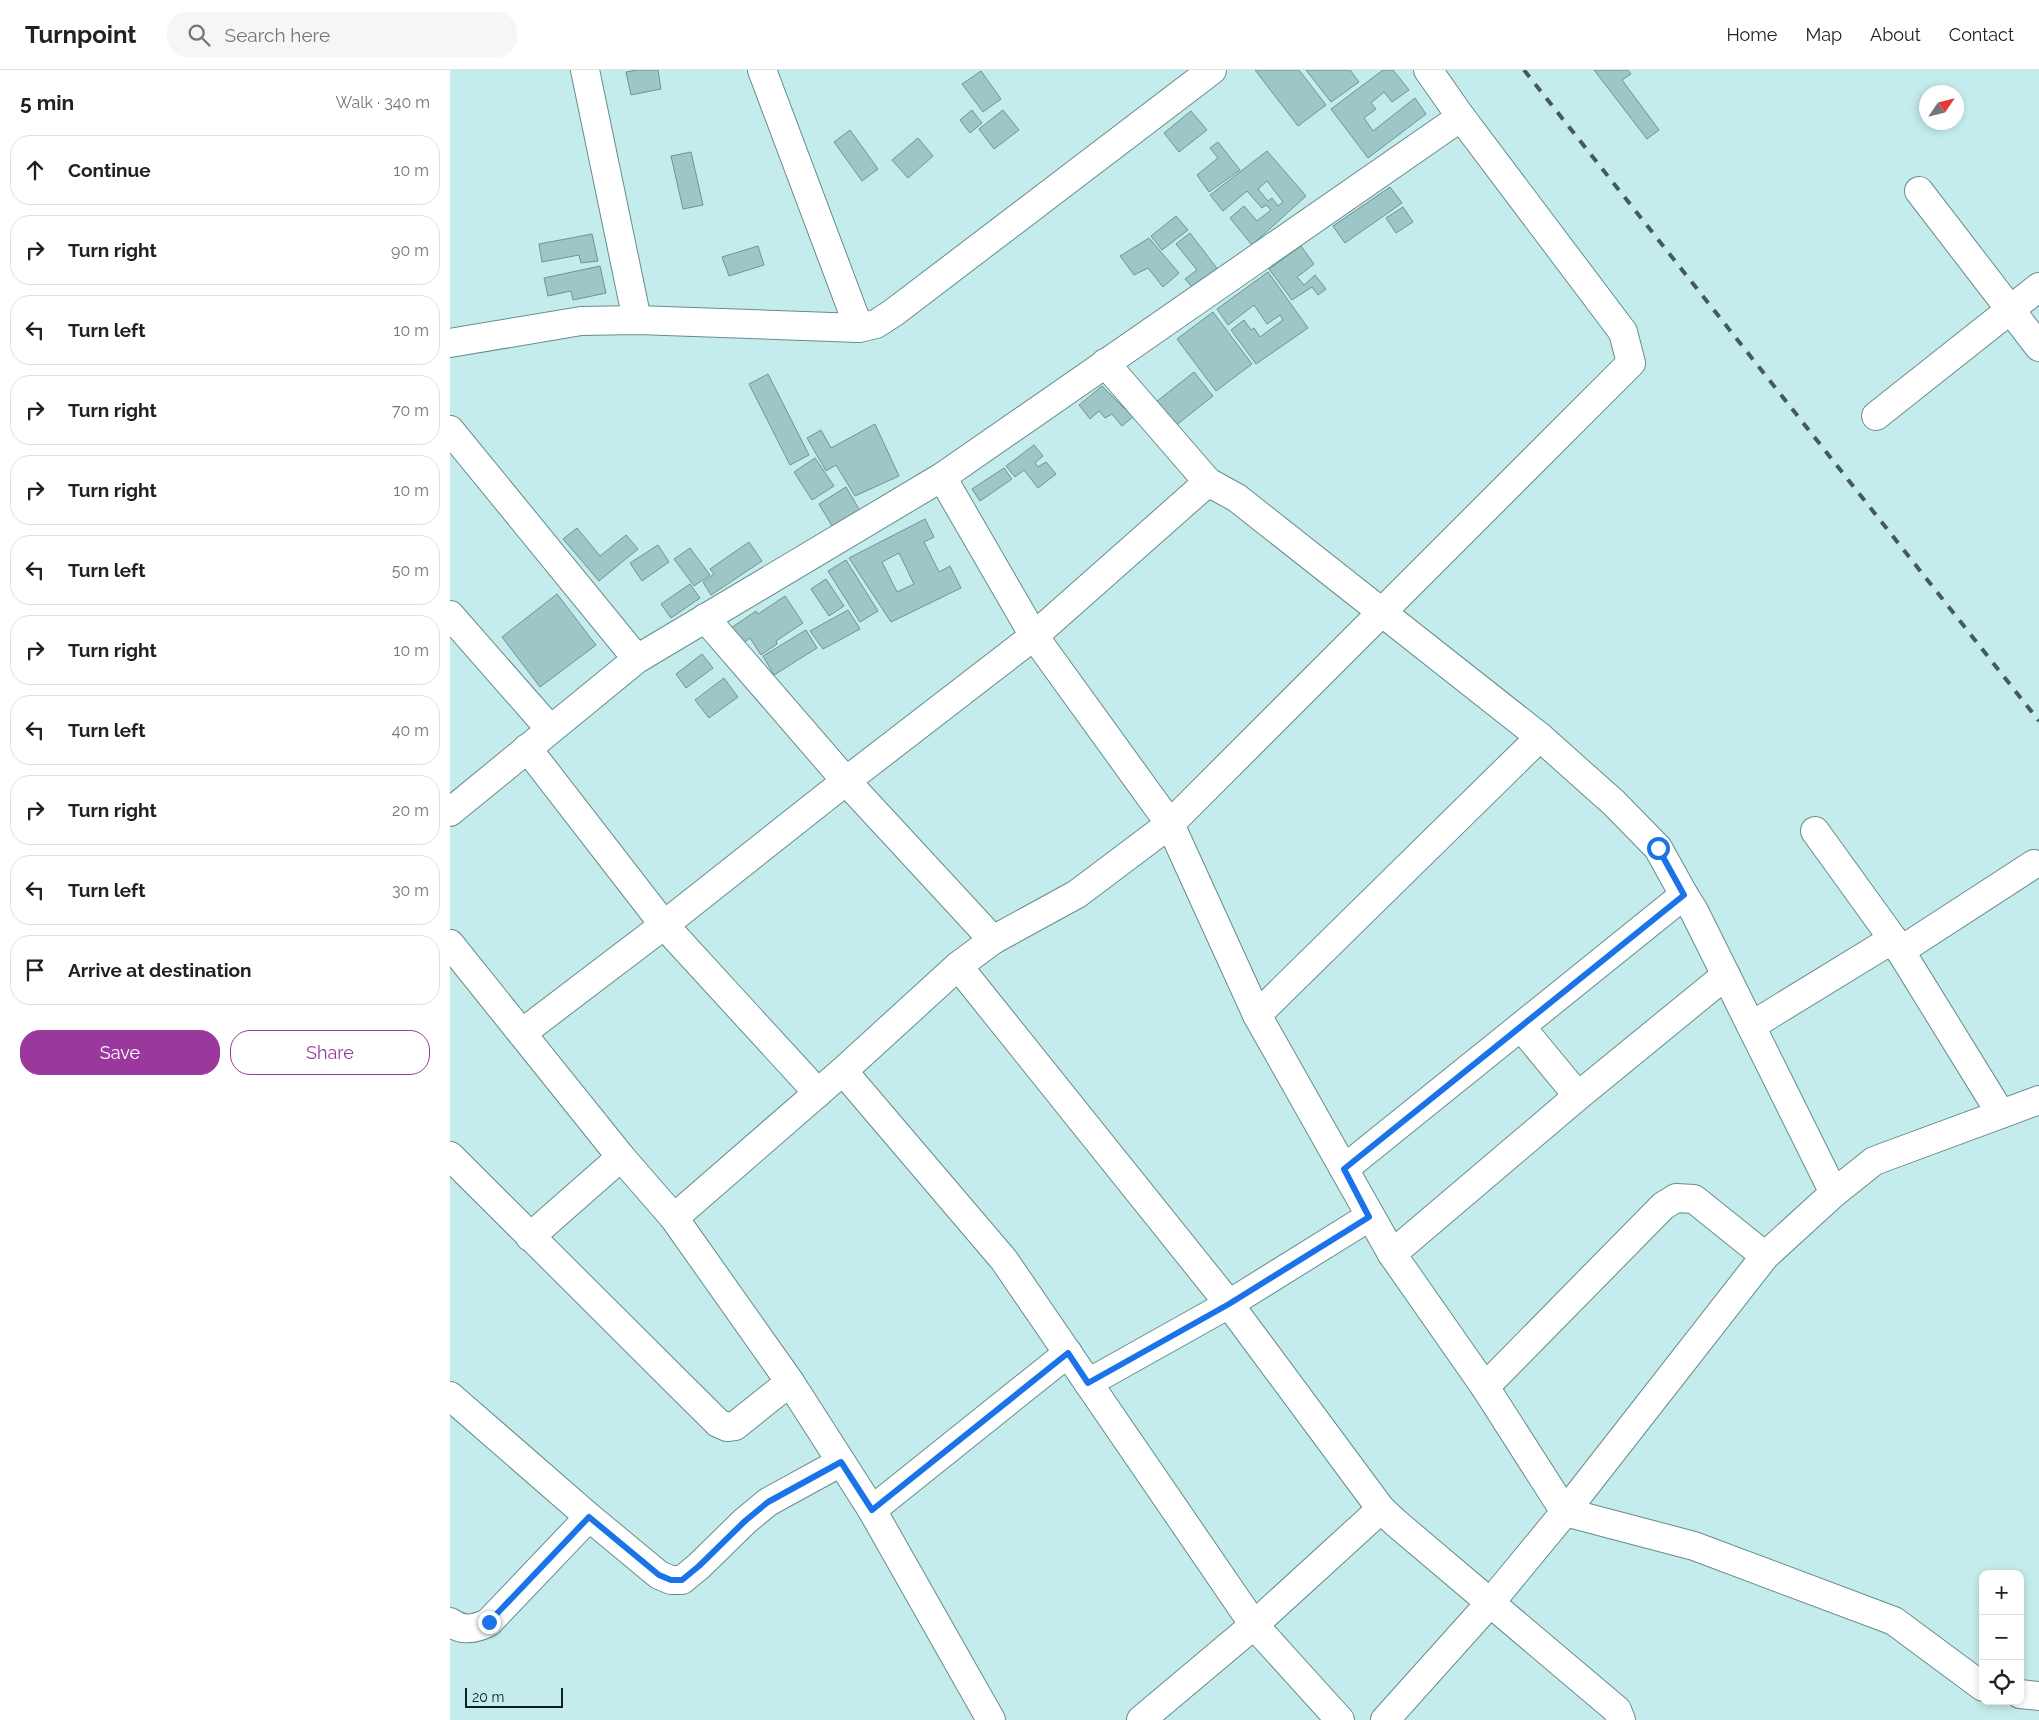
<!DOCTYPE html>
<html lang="en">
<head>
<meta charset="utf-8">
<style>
	body { margin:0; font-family:Raleway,sans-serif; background:#f6f6f6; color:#202124 }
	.controls { position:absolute; right:15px; bottom:15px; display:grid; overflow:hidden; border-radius:10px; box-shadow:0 2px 8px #0003 }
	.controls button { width:45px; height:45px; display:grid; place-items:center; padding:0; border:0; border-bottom:1px solid #e0e0e0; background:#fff; color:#202124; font:25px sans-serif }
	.compass { position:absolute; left:1469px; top:15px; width:45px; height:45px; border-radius:50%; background:#fff; box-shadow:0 2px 8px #0003; rotate:55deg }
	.scale { position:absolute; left:15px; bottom:12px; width:98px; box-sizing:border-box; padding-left:5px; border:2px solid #0e1d1e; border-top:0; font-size:14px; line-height:18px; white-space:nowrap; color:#0e1d1e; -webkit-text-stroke:4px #c5ecec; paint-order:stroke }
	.stop { position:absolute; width:15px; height:15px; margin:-11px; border:4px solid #1a73e8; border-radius:50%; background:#fff }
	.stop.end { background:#1a73e8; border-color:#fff; box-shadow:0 1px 5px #0008 }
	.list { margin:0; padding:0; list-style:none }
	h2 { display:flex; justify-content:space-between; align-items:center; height:65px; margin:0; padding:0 20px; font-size:21px }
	h2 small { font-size:16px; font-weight:400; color:#757577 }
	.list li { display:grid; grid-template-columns:32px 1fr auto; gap:15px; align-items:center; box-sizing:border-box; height:70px; margin:0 10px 10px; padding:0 10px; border:1px solid #e0e0e0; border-radius:20px }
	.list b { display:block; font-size:19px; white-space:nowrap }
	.list em { font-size:16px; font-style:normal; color:#757577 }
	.actions { display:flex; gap:10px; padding:15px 20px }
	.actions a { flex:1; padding:11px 0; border:1px solid #9b389e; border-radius:20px; text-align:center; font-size:18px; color:#9b389e }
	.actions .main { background:#9b389e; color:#fff }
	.icon { flex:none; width:28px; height:28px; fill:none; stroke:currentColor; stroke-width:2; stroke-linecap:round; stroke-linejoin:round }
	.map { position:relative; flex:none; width:1589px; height:1650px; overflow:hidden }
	header { display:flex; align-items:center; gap:30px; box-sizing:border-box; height:70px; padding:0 25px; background:#fff; border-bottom:1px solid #e0e0e0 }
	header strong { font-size:24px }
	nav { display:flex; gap:28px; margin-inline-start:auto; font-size:18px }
	.search { width:350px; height:45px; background:#f6f6f6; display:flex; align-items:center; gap:12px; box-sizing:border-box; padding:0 18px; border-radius:20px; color:#757577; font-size:19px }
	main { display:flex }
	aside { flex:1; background:#fff }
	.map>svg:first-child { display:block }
	.building { fill:#9fc6c6; stroke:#6f9394; fill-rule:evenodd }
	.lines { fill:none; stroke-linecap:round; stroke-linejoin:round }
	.minor-casing { stroke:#678c8d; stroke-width:30 }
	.minor { stroke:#fff; stroke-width:28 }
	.rail { stroke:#455b5b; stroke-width:4; stroke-dasharray:9 9; stroke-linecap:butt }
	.route { stroke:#1a73e8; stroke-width:6 }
</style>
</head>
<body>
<header>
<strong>Turnpoint</strong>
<div class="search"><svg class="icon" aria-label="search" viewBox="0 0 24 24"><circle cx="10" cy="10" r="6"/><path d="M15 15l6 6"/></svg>Search here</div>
<nav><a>Home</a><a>Map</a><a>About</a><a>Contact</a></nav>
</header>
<main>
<aside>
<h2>5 min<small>Walk · 340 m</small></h2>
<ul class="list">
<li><svg class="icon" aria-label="ahead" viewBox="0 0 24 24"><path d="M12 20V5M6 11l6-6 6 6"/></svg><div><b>Continue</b></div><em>10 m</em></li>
<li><svg class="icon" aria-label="right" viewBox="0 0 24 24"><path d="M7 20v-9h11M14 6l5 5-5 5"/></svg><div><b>Turn right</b></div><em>90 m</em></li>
<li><svg class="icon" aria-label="left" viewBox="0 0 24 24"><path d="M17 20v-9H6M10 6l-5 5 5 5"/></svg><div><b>Turn left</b></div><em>10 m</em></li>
<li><svg class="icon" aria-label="right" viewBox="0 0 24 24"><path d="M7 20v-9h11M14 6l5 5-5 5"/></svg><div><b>Turn right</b></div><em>70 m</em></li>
<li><svg class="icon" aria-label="right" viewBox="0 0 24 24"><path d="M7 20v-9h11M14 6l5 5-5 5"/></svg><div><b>Turn right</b></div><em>10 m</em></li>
<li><svg class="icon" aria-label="left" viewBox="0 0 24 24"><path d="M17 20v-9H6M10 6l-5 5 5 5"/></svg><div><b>Turn left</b></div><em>50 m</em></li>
<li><svg class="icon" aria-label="right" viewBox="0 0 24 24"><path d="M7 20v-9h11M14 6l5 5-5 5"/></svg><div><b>Turn right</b></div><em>10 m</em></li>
<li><svg class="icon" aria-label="left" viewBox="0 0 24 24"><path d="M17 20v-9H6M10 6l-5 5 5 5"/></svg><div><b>Turn left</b></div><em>40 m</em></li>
<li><svg class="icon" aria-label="right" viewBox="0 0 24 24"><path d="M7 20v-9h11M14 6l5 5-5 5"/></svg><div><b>Turn right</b></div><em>20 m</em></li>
<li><svg class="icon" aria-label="left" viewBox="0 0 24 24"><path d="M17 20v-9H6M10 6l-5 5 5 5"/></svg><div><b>Turn left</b></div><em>30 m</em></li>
<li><svg class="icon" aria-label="arrive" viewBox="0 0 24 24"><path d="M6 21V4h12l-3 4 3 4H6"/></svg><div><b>Arrive at destination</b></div></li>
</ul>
<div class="actions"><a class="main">Save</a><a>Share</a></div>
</aside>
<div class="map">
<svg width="1589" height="1650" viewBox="0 0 1589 1650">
	<rect width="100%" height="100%" fill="#c5ecec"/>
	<g class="building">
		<polygon points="187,0 208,0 211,19 181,25 176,2"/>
		<polygon points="805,0 849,0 876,35 848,56"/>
		<polygon points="856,0 900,0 909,12 881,32"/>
		<polygon points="933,0 943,0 959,20 942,32 934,22 921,33 926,39 914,48 923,61 965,28 976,44 918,88 881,39"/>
		<polygon points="1144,0 1178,0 1181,4 1172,10 1209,60 1197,69"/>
		<polygon points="531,1 551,29 533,42 512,14"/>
		<polygon points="522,40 532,53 520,63 510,50"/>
		<polygon points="553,40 569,60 544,79 529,59"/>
		<polygon points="741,41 757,60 729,82 714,63"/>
		<polygon points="400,60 428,99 412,111 384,72"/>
		<polygon points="468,68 483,86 458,108 442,90"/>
		<polygon points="768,72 790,100 759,122 747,105 768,88 760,78"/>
		<path d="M817,81L856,126L802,175L780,148L794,136L807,151L821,140L816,135L812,138L797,121L773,141L760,125ZM817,111L833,132L828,136L822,128L818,131L808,119Z"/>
		<polygon points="241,82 253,135 233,139 221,86"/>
		<polygon points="940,117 952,133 895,173 883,156"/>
		<polygon points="953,137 963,152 946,163 936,148"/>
		<polygon points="726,146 738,160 712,180 701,166"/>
		<polygon points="740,163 769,201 745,220 735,209 747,200 726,174"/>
		<polygon points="142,164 148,191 131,193 129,185 92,192 89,174"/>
		<polygon points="699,168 729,203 713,217 698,198 684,205 670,186"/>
		<polygon points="308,176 314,195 279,206 272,187"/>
		<polygon points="851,176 864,194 847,207 854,215 865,205 876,219 868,225 862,217 842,230 819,199"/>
		<polygon points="150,196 156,223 123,230 121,221 98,226 94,208"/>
		<polygon points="818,202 858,258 806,294 781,260 794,250 801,260 804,258 810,267 833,250 830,245 817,254 804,235 778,255 767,239"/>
		<polygon points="763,242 802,294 766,321 727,269"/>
		<polygon points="744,302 763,326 725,356 706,332"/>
		<polygon points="318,304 359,385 340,395 299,314"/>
		<polygon points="652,316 683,347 672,356 662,344 655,348 649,341 640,349 629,335"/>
		<polygon points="425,354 449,406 405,426 386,395 376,401 357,368 371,360 381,378"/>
		<polygon points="584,375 593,386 585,393 588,397 596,392 606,404 588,418 574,400 565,407 556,396"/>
		<polygon points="365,388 384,416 362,430 344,402"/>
		<polygon points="554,398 562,409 530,431 522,419"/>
		<polygon points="396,417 412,444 385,461 369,434"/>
		<path d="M475,449L484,467L474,472L489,502L500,496L511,518L441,552L399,488ZM449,483L464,514L447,522L432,492Z"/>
		<polygon points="127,458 150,486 176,465 188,479 149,511 113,469"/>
		<polygon points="299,472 312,491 261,525 253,512 264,504 260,499"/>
		<polygon points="208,475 219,492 192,511 180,493"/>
		<polygon points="240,478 260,505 244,516 224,489"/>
		<polygon points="396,490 428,541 410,552 378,501"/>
		<polygon points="376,509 394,536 379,546 361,519"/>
		<polygon points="240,514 250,528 221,548 211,534"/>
		<polygon points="107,524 146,575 90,617 52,567"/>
		<polygon points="335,526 353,553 326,571 327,574 311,585 300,568 289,576 278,560 306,541 308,544"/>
		<polygon points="398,540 410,559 373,579 360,561"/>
		<polygon points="356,560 367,578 324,605 313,586"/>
		<polygon points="252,584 263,598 236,618 226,604"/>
		<polygon points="274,608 288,627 259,648 245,630"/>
	</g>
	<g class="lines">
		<defs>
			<g id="minor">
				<polyline points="135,0 187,250"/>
				<polyline points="312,0 409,258"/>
				<polyline points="1469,121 1589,277"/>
				<polyline points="0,273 131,251 187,250 409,258 426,254 443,243 762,0"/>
				<polyline points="655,293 758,412 787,428 1090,667 1164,733 1208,778 1234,825 1244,841 1384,1123"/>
				<polyline points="1426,346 1589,217"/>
				<polyline points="0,360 187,589"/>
				<polyline points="492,407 584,566 720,754 807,945 942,1184 1035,1317 1115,1442 1244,1476 1444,1551 1533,1617"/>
				<polyline points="0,545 100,659"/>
				<polyline points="255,548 396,711 543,870"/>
				<polyline points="77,678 214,855 368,1023"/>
				<polyline points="0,742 187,589 492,407 1011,47"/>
				<polyline points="1365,761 1443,869 1551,1044"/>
				<polyline points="0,874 171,1087 224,1148 340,1312 422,1440 541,1650"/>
				<polyline points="1450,881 1584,794"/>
				<polyline points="508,896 779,1234 931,1439 946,1453 1167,1640 1171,1650"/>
				<polyline points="807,945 1090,667"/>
				<polyline points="1301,956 1443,869"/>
				<polyline points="1071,957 1128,1026"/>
				<polyline points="72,963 214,855 396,711 584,566 758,412"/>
				<polyline points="393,1001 554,1190 804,1555 890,1650"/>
				<polyline points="0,1086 268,1353 277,1357 285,1356 340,1312"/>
				<polyline points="894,1099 1234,825"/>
				<polyline points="224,1148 393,1001 508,896 543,870 627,824 720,754 1181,293 1173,262 1011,47 978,0"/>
				<polyline points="80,1167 171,1087"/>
				<polyline points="942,1184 1128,1026 1276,905"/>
				<polyline points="638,1313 779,1234 919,1147"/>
				<polyline points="1035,1317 1213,1136 1226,1128 1244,1129 1315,1186"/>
				<polyline points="0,1326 139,1447 209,1505 221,1510 232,1510 249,1496 295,1451 318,1432 391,1392"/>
				<polyline points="422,1440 618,1283"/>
				<path d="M0,1552C13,1562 26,1559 39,1552L139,1447"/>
				<polyline points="1570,1624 1589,1626"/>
				<polyline points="691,1650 804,1555 931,1439"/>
				<polyline points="935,1650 1040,1533 1115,1442 1315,1186 1384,1123 1424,1091 1589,1030"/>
			</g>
		</defs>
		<use href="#minor" class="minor-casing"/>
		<use href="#minor" class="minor"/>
		<polyline class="rail" points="1074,0 1589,651"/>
	</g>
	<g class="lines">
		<polyline class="route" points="39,1552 139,1447 209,1505 221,1510 232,1510 249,1496 295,1451 318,1432 391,1392 422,1440 618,1283 638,1313 779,1234 919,1147 894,1099 1234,825 1208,778"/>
	</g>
</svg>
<div class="controls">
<button>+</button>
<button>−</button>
<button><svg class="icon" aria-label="locate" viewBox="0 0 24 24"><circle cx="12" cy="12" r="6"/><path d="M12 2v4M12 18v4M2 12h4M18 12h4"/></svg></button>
</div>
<svg class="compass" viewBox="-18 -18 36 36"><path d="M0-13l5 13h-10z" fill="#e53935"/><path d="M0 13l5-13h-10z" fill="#757577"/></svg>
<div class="scale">20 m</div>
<div class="stop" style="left:1208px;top:778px"></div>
<div class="stop end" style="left:39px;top:1552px"></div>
</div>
</main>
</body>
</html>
